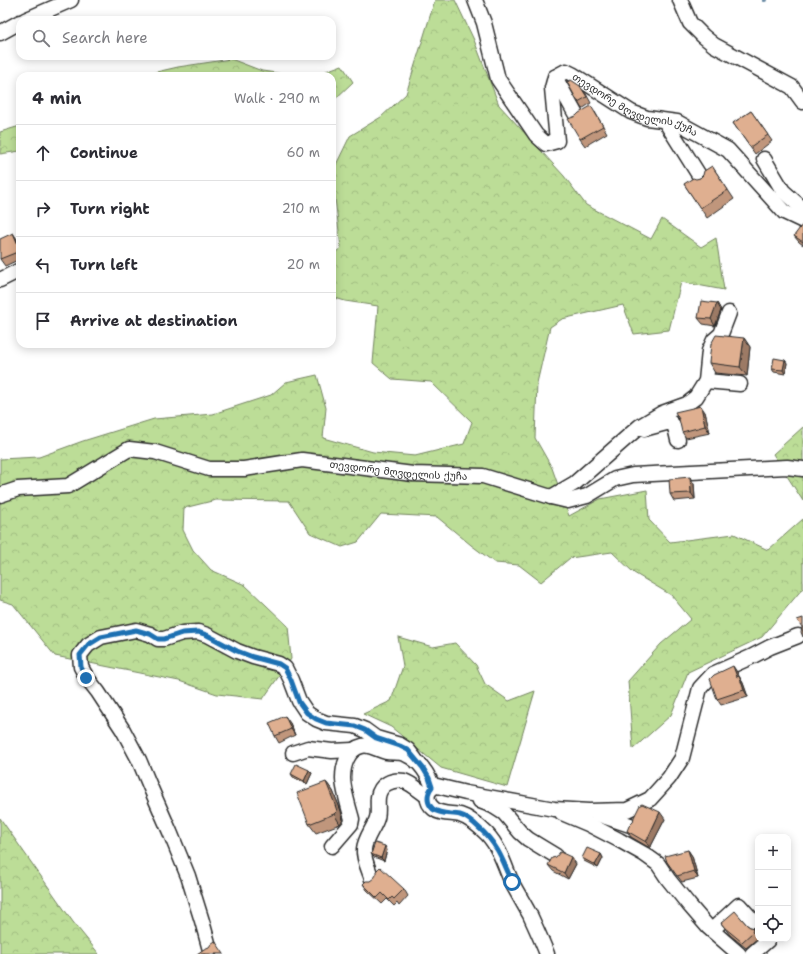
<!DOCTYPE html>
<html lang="en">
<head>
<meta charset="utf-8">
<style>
	body { margin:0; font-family:"Shantell Sans","Noto Sans Georgian",sans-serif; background:#f7f7f7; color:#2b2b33 }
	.controls { position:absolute; right:12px; bottom:12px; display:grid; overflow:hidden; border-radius:8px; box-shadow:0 2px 10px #0003 }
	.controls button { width:36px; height:36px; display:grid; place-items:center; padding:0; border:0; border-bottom:1px solid #e1e1e2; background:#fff; color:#2b2b33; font:20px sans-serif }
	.stop { position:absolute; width:12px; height:12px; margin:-9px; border:3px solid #1f6fb2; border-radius:50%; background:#fff }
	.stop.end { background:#1f6fb2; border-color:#fff; box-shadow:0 1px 4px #0008 }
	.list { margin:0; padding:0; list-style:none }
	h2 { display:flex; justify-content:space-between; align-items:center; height:52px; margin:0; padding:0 16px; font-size:17px }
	h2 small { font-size:13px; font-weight:400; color:#7c7c81 }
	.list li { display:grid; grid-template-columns:26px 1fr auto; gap:12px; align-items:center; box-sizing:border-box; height:56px; padding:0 16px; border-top:1px solid #e1e1e2 }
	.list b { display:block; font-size:15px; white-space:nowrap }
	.list em { font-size:13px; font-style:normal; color:#7c7c81 }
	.icon { flex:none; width:22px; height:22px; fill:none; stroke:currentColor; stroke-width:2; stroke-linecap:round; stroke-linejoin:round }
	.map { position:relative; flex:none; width:803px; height:954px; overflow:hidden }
	.search { position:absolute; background:#fff; box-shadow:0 2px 10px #0003; left:16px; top:16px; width:320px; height:44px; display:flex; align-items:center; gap:10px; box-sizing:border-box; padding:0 14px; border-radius:12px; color:#7c7c81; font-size:15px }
	.panel { position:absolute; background:#fff; box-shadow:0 2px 10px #0003; left:16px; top:72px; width:320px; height:276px; border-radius:12px }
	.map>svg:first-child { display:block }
	.forest { fill:url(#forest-crowns); stroke:#748461 }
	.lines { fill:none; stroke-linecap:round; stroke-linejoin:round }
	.stream { stroke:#6e8ea7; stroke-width:4 }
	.minor-casing { stroke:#2b2b2b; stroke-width:17 }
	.minor { stroke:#fff; stroke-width:14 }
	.wall { fill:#c0967c; stroke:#2b2b2b }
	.shaded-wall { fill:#9c7a65; stroke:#2b2b2b }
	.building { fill:#dfaf90; stroke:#2b2b2b }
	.route { stroke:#1f6fb2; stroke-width:5 }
	.labels { text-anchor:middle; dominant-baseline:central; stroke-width:3.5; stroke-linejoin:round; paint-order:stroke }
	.street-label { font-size:10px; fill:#2b2b2b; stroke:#fff }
</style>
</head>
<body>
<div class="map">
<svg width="803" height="954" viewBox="0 0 803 954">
	<defs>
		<pattern id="forest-crowns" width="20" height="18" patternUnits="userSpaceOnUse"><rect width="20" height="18" fill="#bcdd97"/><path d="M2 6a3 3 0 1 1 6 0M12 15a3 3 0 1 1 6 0" fill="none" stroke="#a2be82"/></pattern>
	</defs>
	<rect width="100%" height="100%" fill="#fff"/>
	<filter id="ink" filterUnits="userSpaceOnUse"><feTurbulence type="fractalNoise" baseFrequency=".025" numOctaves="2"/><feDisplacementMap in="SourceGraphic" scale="8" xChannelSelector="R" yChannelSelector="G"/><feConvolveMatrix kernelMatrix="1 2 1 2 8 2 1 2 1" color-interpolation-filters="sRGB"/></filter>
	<g filter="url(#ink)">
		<g class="forest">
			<polygon points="435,0 455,0 474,40 499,105 564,176 586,205 651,239 662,219 701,247 716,238 724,290 681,282 669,330 634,334 623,305 562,319 550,327 537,383 535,438 552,468 569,516 600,499 647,490 649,520 670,542 734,534 768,550 803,519 803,588 762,637 688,672 671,715 633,749 628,681 661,644 691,619 671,595 634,573 612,552 570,558 541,582 519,565 495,563 471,545 437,517 381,514 358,542 342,547 310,533 289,501 216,500 184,508 183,530 193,550 211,570 245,585 288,626 291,659 263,699 217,694 179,681 55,656 13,604 0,600 0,459 39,457 83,441 154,419 213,414 271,395 286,382 317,375 326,408 323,438 373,452 415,456 464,444 472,422 431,382 392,379 373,363 378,306 345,301 332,297 332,255 341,248 332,173 350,136 381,117 406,94"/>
			<polygon points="231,59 262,71 291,75 318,74 342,65 353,82 333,101 332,101 332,76 139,76 178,67"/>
			<polygon points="20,126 20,151 0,154 0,132"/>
			<polygon points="803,427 803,501 773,454"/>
			<polygon points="398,637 433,647 455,643 476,665 485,684 509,701 535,691 507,787 441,768 391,727 363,714 391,701 403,666"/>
			<polygon points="0,818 73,922 99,954 0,954"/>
		</g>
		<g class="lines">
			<polyline class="stream" points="764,0 765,0"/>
			<defs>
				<g id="minor">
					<path id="s1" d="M475,0L484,23L498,79L536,135L546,144L557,141L552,88L555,77L566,71L572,74L631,112L647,118L677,122L728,150L784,212L803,221"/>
					<polyline points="680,0 690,23 703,36 714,45 792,87 803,102"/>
					<polyline points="25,20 71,0"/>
					<polyline points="0,33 20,22"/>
					<polyline points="555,77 576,115"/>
					<polyline points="665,121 702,180"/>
					<polyline points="764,159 783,191 803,209"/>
					<polyline points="0,280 20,270"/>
					<polyline points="706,381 740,384"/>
					<polyline points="644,429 670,422 675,427 678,440"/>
					<path id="s2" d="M0,495L18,489L68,486L129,449L155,452L209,469H244L302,460L413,474L483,476L551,497L568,501L587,496L615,479L633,475L787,467L803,469"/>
					<polyline points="551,497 575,483 640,426 662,413 687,404 696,397 706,381 709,351 714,340 721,334 729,313"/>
					<polyline points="293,753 308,748 332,751 353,750"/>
					<polyline points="480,801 493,806 504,813 520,832 528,839 556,856"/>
					<polyline points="562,813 588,824 619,840 644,854 658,864 668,879 689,905 708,927 739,954"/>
					<polyline points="597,814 630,825"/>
					<path d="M332,846L351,824L352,819C349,808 343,789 343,778C343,765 348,749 362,746C369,744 378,750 386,752C390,753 396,752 401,753C418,757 427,772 433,787"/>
					<path d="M372,879C369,870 363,859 364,849C365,838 374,828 377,818C379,811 377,804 378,797C380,784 392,779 404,781C411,783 421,792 427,796"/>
					<polyline points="712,930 739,905 757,925"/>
					<polyline points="210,950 202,921 188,876 170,832 152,791 139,760 123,730 98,692 87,678 81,667 80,655 88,645 101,637 136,630 150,634 158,639 164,639 182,633 198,632 207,635 237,651 253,657 279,664 285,668 291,680 299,701 307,713 316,719 326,723 355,726 365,730 376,738 400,745 408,750 415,759"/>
					<path d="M547,954C542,941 536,928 530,915C524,904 518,894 512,883C505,867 500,848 487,834C480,827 470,818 460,815C452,813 441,815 434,809C425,802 425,789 437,786L466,793L554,809L589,811L627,810L650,799L669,778L682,758L700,688L713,674L751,657L770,647L798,636"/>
					<polyline points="752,954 768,940"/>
				</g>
			</defs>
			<use href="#minor" class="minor-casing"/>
			<use href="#minor" class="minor"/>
		</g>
		<g class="wall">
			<polygon points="585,92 591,103 582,109 578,102"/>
			<polygon points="751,111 772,141 755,154 733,123"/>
			<polygon points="595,112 607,133 585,146 580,139"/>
			<polygon points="712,166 734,199 707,218 684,184 700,178"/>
			<polygon points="803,226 803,245 799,242 794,236"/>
			<polygon points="17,239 20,245 20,259 5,266 0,259"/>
			<polygon points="717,303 721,310 715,326 703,324 698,318"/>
			<polygon points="744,338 750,347 747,376 715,373 709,363"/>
			<polygon points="785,360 787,363 785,374 774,372 772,369"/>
			<polygon points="705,412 710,433 686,438 682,432"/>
			<polygon points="694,484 695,499 674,501 670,494"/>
			<polygon points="737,672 739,676 743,683 748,697 721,705 717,699"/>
			<polygon points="290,723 295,735 279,743 275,736"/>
			<polygon points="309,770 312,773 307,784 293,777 291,774"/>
			<polygon points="326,782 333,791 341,811 343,820 340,824 316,833 309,824"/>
			<polygon points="665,819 650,848 631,837 627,831"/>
			<polygon points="387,850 384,861 374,857 371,854"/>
			<polygon points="688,850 692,856 698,878 682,882 667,862"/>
			<polygon points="601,854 603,858 598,868 584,861 582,858"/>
			<polygon points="571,857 576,864 568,879 553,871 548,865"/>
			<polygon points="363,884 404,889 408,896 399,906 397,903 394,906 387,899 382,904 367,890"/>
			<polygon points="721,923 747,925 750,927 755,928 758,933 758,935 757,936 758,938 746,948 730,935"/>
		</g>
		<g class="shaded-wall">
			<polygon points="13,233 17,239 20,245 20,249"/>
			<polygon points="717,303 721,310 715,326 711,319"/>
			<polygon points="744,338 750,347 747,376 740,367"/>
			<polygon points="785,360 787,363 785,374 783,370"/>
			<polygon points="701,406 705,412 710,433 705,426"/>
			<polygon points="690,477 694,484 695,499 691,493"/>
			<polygon points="733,666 737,672 741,683 737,677"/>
			<polygon points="739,676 743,683 748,697 744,690"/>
			<polygon points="285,716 290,723 295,735 291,729"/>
			<polygon points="309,770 312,773 307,784 304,781"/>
			<polygon points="326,782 333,791 341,811 343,820 340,824 334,814"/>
			<polygon points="660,812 665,819 650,848 646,842"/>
			<polygon points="385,846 387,850 384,861 381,858"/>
			<polygon points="688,850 692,856 698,878 694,871"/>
			<polygon points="601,854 603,858 598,868 595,865"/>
			<polygon points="571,857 576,864 568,879 564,873"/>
		</g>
		<g class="building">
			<polygon points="571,80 580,86 587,97 578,102 567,82"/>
			<polygon points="591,106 603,126 580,139 568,119 576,116 579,113"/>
			<polygon points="751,111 768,135 750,147 733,123"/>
			<polygon points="712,166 728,190 700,208 684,184 693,178 696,179 700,178 703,175 704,171"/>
			<polygon points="802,225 803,226 803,242 794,236"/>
			<polygon points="13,233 20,249 20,251 0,259 0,239"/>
			<polygon points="701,301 717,303 711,319 698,318"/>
			<polygon points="716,335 744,338 740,367 709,363 711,344"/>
			<polygon points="774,358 785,360 783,370 772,369"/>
			<polygon points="701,406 705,426 682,432 679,419 675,412"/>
			<polygon points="690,477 691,493 670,494 669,479"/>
			<polygon points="803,618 803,637 801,632 802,627 797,620"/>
			<polygon points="733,666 737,677 739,676 744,690 717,699 710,679 714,675"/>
			<polygon points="285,716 291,729 275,736 269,723"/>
			<polygon points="296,764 309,770 304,781 291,774"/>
			<polygon points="326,782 334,802 337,811 334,814 309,824 297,793"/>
			<polygon points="642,804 660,812 646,842 627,831 629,826 633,822 634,817 640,805"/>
			<polygon points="375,843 385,846 381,858 371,854"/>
			<polygon points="587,848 601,854 595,865 582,858"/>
			<polygon points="688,850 694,871 677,876 667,862 665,856"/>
			<polygon points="560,852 571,857 564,873 548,865 552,858 556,857"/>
			<polygon points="380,867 404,889 394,899 392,897 389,900 382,893 377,898 363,884 366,881 370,881 374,878 376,875 376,871"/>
			<polygon points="735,911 747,925 750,927 755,928 752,930 753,932 742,942 725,928 721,923"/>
			<polygon points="215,941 224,954 197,954 204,949 209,947 211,944"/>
		</g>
	</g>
	<g class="lines" filter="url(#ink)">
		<path class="route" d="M86,678L81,667L80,655L88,645L101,637L136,630L150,634L158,639H164L182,633L198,632L207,635L237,651L253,657L279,664L285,668L291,680L299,702L307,713L316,719L326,723L355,726L365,730L376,738L400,746L408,750L423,768L429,778L432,787C427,793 426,803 433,809C440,815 452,813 460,815C467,817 473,822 478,827C497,843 503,860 512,882"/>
	</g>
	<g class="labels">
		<g class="street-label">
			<text stroke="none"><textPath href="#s1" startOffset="330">თევდორე მღვდელის ქუჩა</textPath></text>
			<text stroke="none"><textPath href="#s2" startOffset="414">თევდორე მღვდელის ქუჩა</textPath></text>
		</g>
	</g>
</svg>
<div class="controls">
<button>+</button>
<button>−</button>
<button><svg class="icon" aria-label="locate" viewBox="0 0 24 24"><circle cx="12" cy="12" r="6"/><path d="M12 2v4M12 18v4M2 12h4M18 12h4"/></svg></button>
</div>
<div class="stop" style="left:512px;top:882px"></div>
<div class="stop end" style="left:86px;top:678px"></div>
<div class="search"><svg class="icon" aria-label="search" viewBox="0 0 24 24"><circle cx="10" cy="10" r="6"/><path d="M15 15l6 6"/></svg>Search here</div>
<section class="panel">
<h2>4 min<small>Walk · 290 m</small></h2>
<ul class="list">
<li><svg class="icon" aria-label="ahead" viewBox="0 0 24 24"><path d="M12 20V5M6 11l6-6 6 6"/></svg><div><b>Continue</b></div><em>60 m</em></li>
<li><svg class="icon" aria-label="right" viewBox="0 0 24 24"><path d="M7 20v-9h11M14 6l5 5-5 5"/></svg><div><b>Turn right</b></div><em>210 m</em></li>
<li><svg class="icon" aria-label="left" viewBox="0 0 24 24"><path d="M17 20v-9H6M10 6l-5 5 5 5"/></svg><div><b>Turn left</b></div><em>20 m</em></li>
<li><svg class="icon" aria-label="arrive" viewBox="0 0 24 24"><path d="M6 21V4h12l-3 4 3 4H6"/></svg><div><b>Arrive at destination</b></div></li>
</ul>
</section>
</div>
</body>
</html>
